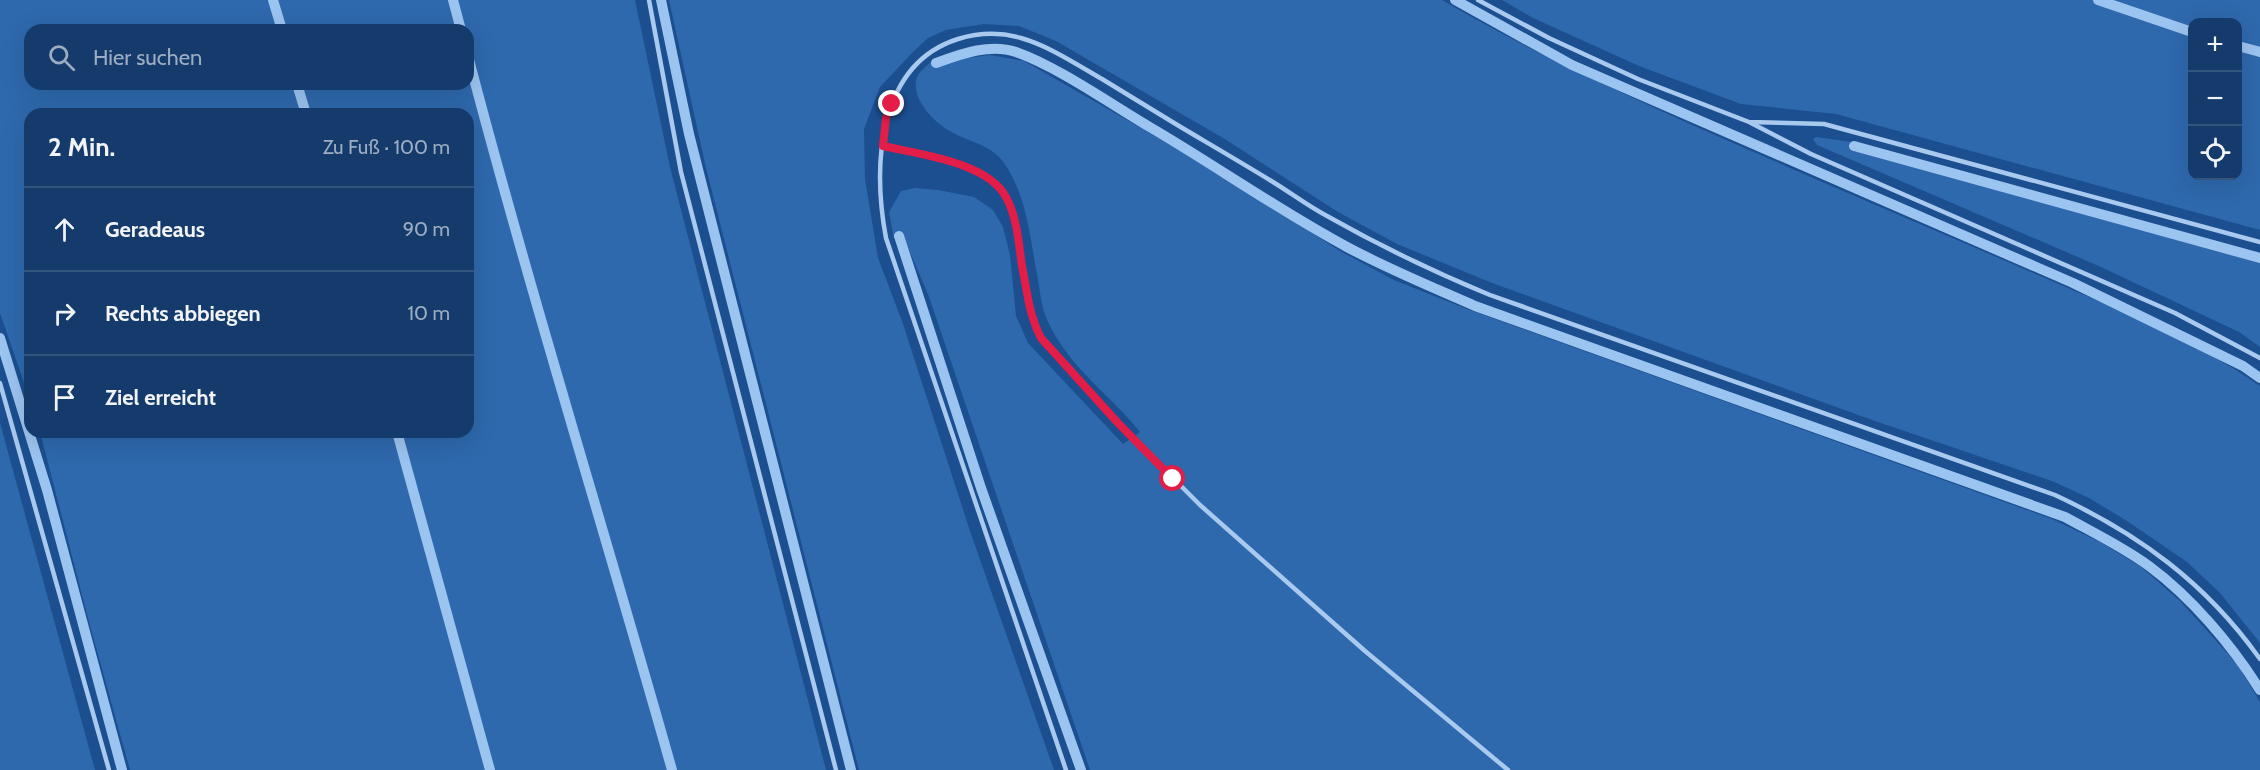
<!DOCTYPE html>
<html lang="de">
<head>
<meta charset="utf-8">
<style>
	body { margin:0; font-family:Cabin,sans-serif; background:#214673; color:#f1f3f6 }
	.controls { position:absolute; right:18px; top:18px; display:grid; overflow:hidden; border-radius:12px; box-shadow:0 6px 24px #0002 }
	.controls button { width:54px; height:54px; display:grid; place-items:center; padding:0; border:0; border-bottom:2px solid #33557e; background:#143b6b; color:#f1f3f6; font:30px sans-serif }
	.stop { position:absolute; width:18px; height:18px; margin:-14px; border:4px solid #e11d48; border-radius:50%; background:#fff }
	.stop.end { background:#e11d48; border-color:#fff; box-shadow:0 2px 6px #0008 }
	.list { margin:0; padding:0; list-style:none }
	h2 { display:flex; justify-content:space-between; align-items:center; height:78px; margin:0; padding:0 24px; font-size:26px }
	h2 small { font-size:20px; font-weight:400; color:#9dadc1 }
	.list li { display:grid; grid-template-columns:39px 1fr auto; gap:18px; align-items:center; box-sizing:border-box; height:84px; padding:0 24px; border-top:2px solid #33557e }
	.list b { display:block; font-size:22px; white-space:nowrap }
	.list em { font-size:20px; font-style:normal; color:#9dadc1 }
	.icon { flex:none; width:33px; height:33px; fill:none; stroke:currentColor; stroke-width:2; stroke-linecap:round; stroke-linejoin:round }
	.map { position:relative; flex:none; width:2260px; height:770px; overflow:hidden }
	.search { position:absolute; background:#143b6b; box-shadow:0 6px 24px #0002; left:24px; top:24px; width:450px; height:66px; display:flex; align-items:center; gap:15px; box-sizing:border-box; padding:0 21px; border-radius:18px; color:#9dadc1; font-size:22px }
	.panel { position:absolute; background:#143b6b; box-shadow:0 6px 24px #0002; left:24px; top:108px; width:450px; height:330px; border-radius:18px }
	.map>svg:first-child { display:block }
	.green { fill:#2e69ad; fill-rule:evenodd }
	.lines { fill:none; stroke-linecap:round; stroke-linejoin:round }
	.stream { stroke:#9cc4f0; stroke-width:10 }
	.service { stroke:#a9c9ee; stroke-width:4.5 }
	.route { stroke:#e11d48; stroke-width:8 }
</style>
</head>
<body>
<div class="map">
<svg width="2260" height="770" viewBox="0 0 2260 770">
	<rect width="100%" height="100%" fill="#1b4f8f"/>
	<g class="green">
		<path d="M0,0H635L670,167L826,770H130L89,622L40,432H468V114H30V400L0,313ZM30,30H468V84H30Z"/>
		<path d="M669,0H1442C1522,47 1606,86 1690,124C1798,172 1907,218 2015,265C2098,302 2186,334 2260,386V643L2220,593L2187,562L2127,521L2089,498L2052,481L1875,421L1492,283L1397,244L1338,212L1223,138L1056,41L1019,26L984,24L946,30L928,38L914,51L880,87L864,129L865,179L878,258L902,321L971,534L1054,770H859L706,168Z"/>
		<path d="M1502,0H2260V230L1836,114L1741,104L1639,66L1533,18ZM2192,22H2238V176H2192Z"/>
		<path d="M990,55L1024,61L1216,171L1340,251L1394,280L1467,309L2052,519L2100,542L2140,566L2180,601L2238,665L2260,702V770H1090L928,294L903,236L894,239L889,212L901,191L915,188L938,190L974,197L993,210L1003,227L1010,255L1016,316L1028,343L1123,444L1140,432C1108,392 1070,369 1047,320C1042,308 1040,293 1038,280C1030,240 1028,198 1004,163C991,144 968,142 950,131C934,122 913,101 916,81C917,72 927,66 933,60L940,66L961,59Z"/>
		<polygon points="1816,137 1852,142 1853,148 2260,262 2260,347 2239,332 2101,267 1817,145 1813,139"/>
		<polygon points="0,423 95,770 0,770"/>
	</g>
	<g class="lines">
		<g class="stream">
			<polyline points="273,0 282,30"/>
			<polyline points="453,0 461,30"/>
			<polyline points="661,0 689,134 851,770"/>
			<polyline points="1455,0 1572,65 2073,283 2243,366 2260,378"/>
			<polyline points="2098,0 2192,32"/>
			<polyline points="2238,46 2260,52"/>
			<path d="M468,56C531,296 605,532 672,770"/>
			<path d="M936,63C961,54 990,43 1016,52C1058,67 1109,103 1148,126C1215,165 1278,210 1347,247C1388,269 1432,287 1475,306L2065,517C2094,533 2123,547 2149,566C2191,597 2232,645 2260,690"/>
			<polyline points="297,84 306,114"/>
			<polyline points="1854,146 2260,258"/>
			<polyline points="899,236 981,488 1081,770"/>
			<polyline points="0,338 47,490 122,770"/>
			<polyline points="397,432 490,770"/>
		</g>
		<g class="service">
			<polyline points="649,0 681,172 836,770"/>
			<polyline points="1478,0 1549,38 1638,79 1749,122 1824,124 2260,242"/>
			<polyline points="1751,123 1811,154 2175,313 2260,358"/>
			<path d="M883,146C918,154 990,162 1007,199C1017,218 1018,245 1022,267C1027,291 1030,315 1041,338L1118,423L1200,505L1365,651L1508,770"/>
			<polyline points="0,383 109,770"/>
			<path d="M1066,770L886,238C873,168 876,65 958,39C978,33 1000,32 1021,38C1049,46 1076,64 1102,79C1128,95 1153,110 1179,126C1211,145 1242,163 1273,182C1291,193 1308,206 1327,216C1380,246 1434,272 1490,295L2055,495C2139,534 2206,583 2260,659"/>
		</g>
	</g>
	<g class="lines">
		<path class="route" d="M892,104L886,118L883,146C918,154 990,162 1007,199C1017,218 1019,245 1022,266C1027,291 1029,315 1041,338L1118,423L1173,479"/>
	</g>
</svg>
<div class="controls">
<button>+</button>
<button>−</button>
<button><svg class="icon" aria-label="locate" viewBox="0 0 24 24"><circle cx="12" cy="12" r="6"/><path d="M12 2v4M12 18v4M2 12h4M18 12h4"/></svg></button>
</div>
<div class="stop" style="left:1173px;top:479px"></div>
<div class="stop end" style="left:892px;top:104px"></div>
<div class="search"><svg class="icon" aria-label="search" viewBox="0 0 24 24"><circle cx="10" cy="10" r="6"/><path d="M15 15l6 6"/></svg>Hier suchen</div>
<section class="panel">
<h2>2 Min.<small>Zu Fuß · 100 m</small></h2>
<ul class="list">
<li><svg class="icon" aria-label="ahead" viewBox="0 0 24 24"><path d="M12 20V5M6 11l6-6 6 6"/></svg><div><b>Geradeaus</b></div><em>90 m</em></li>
<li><svg class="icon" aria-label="right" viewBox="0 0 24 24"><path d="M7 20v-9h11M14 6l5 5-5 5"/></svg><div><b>Rechts abbiegen</b></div><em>10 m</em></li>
<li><svg class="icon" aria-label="arrive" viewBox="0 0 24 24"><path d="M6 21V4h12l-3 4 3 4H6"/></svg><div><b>Ziel erreicht</b></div></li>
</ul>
</section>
</div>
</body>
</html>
